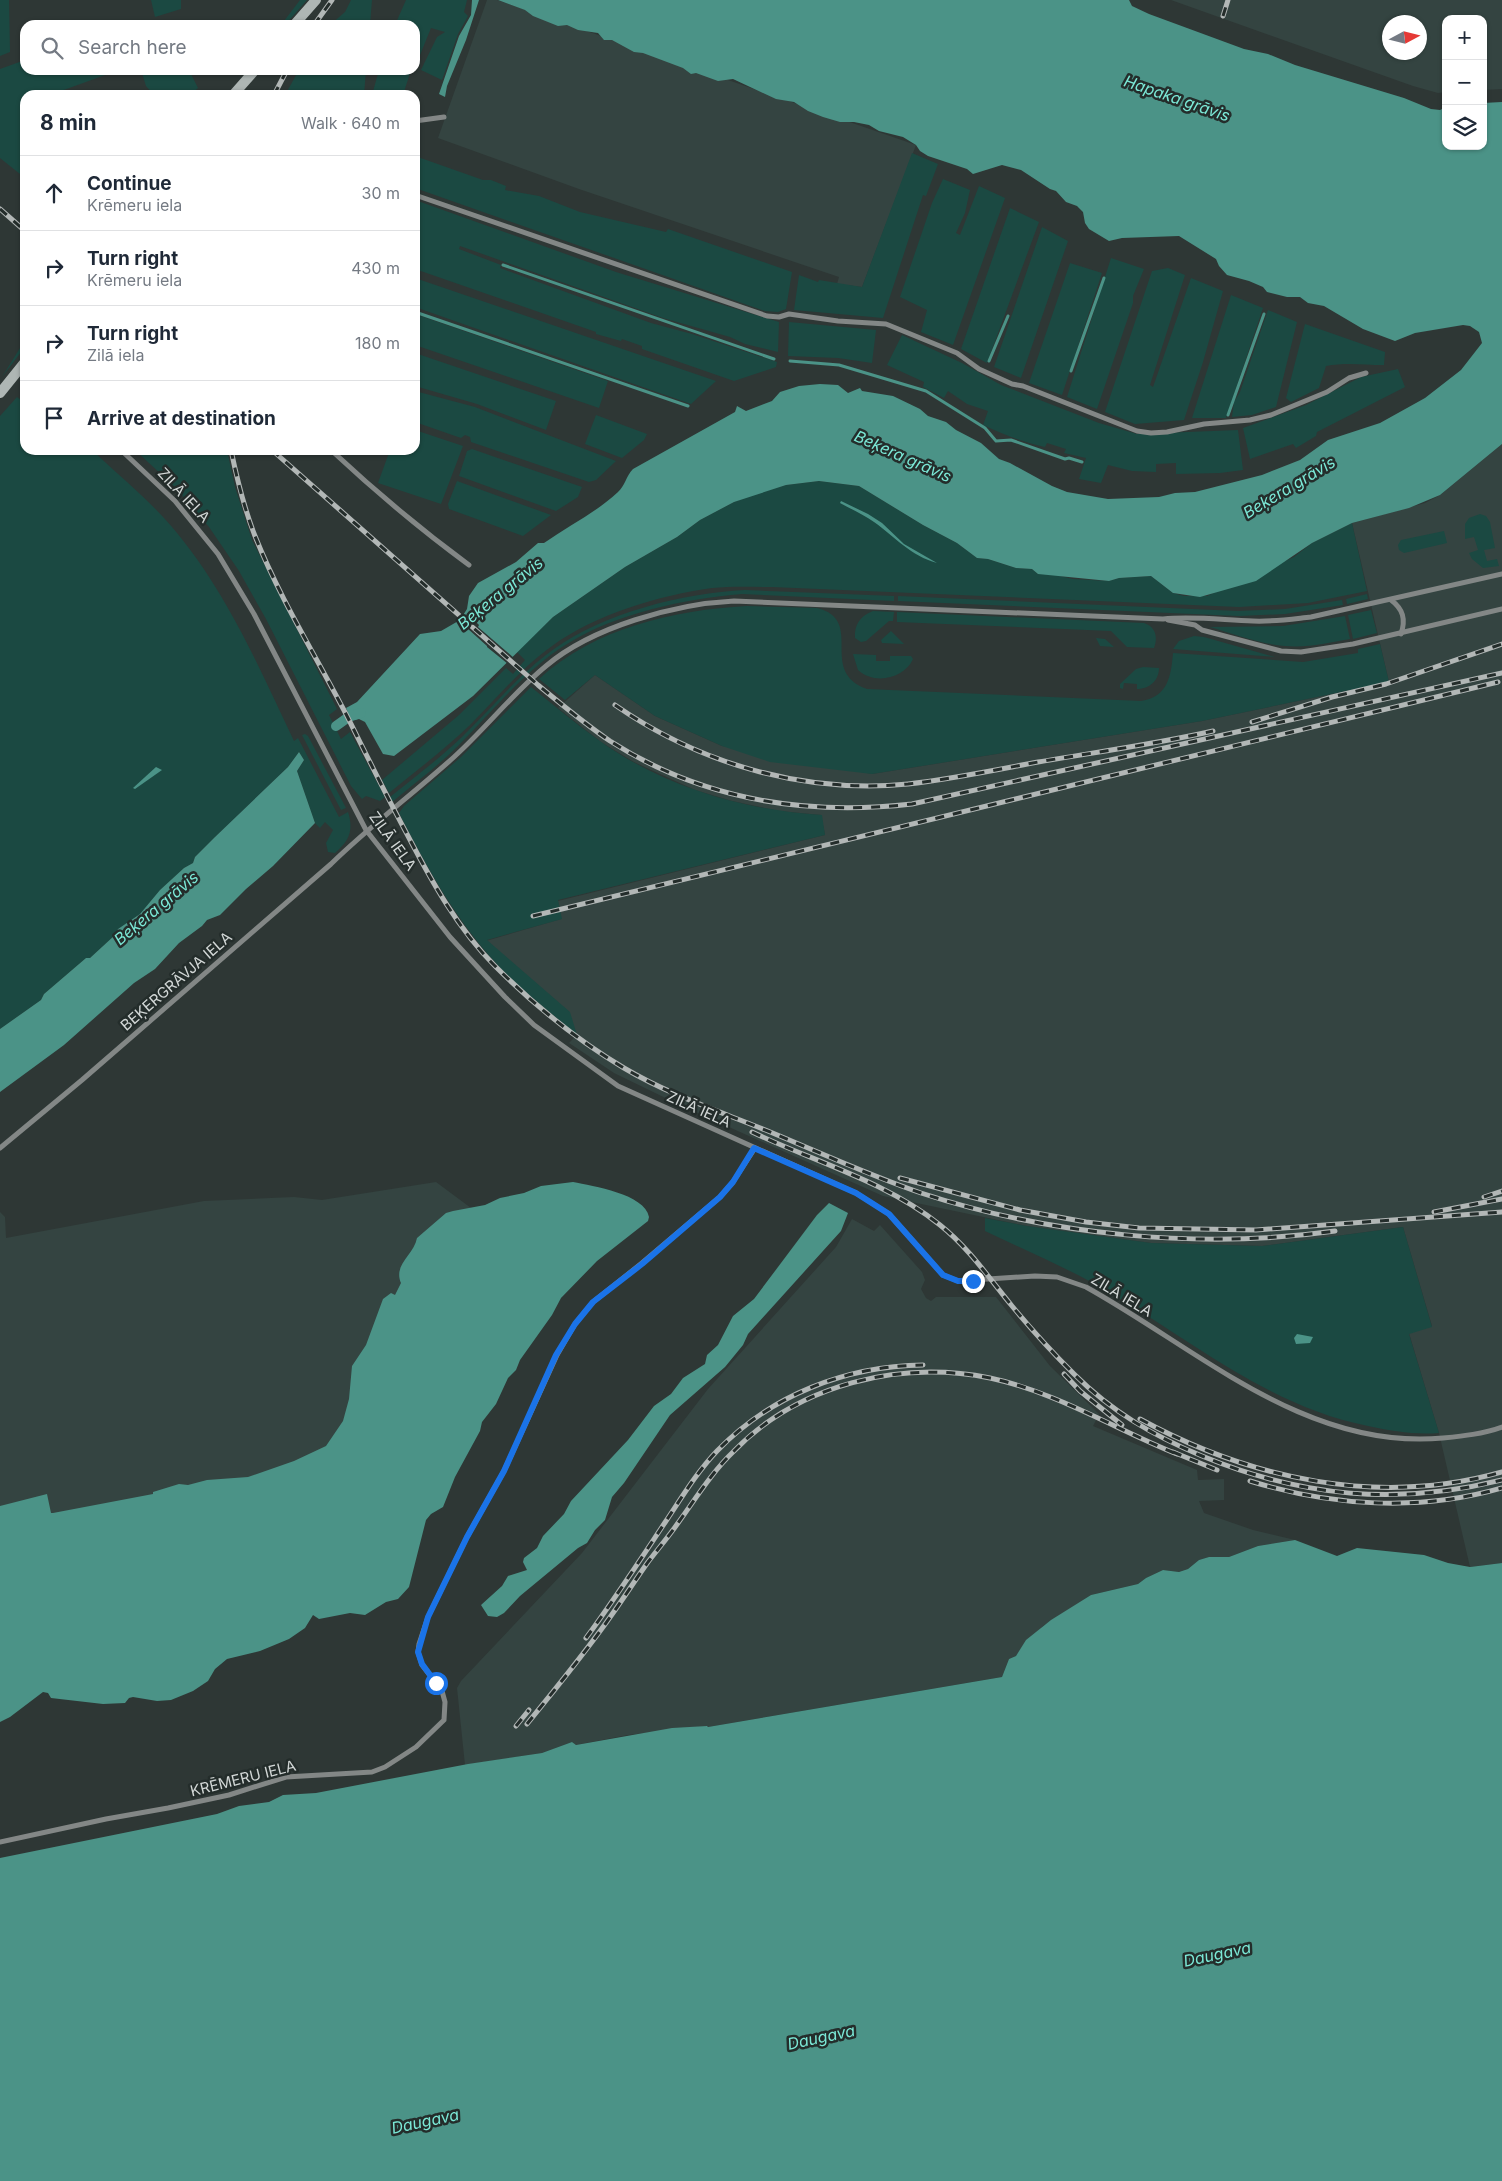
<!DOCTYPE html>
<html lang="en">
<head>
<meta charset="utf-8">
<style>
	body { margin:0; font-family:Inter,sans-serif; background:#f6f6f7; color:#1f2937 }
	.controls { position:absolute; right:15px; top:15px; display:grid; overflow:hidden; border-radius:10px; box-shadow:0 1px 4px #0004 }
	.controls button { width:45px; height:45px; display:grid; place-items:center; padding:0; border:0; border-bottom:1px solid #e0e1e3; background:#fff; color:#1f2937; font:25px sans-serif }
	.compass { position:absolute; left:1382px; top:15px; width:45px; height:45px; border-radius:50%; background:#fff; box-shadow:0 1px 4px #0004; rotate:83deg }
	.stop { position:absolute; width:15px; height:15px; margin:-11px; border:4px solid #1a73e8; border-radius:50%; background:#fff }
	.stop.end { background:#1a73e8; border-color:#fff; box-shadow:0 1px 5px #0008 }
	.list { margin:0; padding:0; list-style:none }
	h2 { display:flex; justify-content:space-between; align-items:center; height:65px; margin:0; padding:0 20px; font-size:21px }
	h2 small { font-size:16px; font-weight:400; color:#747a83 }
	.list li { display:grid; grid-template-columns:32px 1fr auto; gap:15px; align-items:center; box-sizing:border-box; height:75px; padding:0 20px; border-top:1px solid #e0e1e3 }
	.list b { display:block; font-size:19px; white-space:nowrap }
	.list p { margin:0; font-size:16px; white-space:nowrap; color:#747a83 }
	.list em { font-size:16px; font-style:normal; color:#747a83 }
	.icon { flex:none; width:28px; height:28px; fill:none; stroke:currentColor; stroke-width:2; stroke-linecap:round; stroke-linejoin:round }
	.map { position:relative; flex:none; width:1502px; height:2181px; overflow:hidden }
	.search { position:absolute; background:#fff; box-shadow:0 1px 4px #0004; left:20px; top:20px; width:400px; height:55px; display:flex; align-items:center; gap:12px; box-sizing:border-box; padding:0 18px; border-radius:15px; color:#747a83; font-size:19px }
	.panel { position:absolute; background:#fff; box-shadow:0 1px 4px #0004; left:20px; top:90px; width:400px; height:365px; border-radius:15px }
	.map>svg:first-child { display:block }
	.built { fill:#344441; fill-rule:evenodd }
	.green { fill:#1b4942 }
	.water { fill:#4b9387 }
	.pier { fill:#2e3735 }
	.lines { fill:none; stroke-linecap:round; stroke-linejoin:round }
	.stream { stroke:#4b9387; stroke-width:3 }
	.canal { stroke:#4b9387; stroke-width:10 }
	.street { stroke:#838786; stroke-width:5 }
	.secondary { stroke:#aeb6b4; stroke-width:10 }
	.rail-casing { stroke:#b2b7b6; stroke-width:5 }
	.rail { stroke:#242d2b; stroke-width:3; stroke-dasharray:9; stroke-linecap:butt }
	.route { stroke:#1a73e8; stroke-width:6 }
	.labels { text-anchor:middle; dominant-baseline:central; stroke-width:5; stroke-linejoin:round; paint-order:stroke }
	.street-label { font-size:15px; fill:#d2d7d6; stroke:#242d2b }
	.water-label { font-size:16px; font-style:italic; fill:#7be8d6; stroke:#242d2b }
</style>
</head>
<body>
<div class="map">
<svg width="1502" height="2181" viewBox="0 0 1502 2181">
	<rect width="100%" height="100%" fill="#2e3735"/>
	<g class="built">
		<polygon points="487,0 497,0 916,145 862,287 837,284 839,277 579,189 438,138"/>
		<path d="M1171,0H1502V89L1483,90V19H1446V92L1438,93L1413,86ZM1390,22H1420V52H1390Z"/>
		<polygon points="1502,444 1502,1563 1470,1567 1439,1433 1409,1333 1432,1326 1403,1227 1262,1246 1151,1243 1027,1226 883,1196 680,1105 614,1073 569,1043 577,1035 486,941 561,919 558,901 825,835 821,815 779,811 732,801 695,790 634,762 601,742 558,708 595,675 655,716 722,746 872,774 1202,721 1389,682 1352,523 1425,503 1440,495"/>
		<polygon points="436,1182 471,1208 374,1528 0,1620 0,1212 5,1217 6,1238 204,1201 294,1197 322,1200"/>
		<polygon points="852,1219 874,1231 880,1225 922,1272 925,1280 921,1289 926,1298 931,1301 936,1297 996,1297 1050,1366 1099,1414 1093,1426 1197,1470 1198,1480 1224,1479 1224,1500 1199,1501 1204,1513 1253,1530 1295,1540 1258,1546 1229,1557 1209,1557 1199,1560 1188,1569 1179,1572 1163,1570 1146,1578 1138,1584 1091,1595 1043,1626 1016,1656 1009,1659 1002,1677 708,1727 707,1726 628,1735 576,1745 572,1742 542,1753 465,1765 457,1688 461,1681 582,1553 708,1389 836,1247"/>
	</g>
	<g class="green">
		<polygon points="0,0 9,0 10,52 0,56"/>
		<polygon points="151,0 181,0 181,9 155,17"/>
		<polygon points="300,0 307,0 285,25 281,25"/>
		<polygon points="351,0 372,0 370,25 330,25 345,12"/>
		<polygon points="406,0 467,0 464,12 468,16 458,34 442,80 421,70 437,37 445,32 431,28 418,60 415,60 415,25 380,25 383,20 395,25"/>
		<polygon points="25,60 25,70 119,70 61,91 62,95 25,95 25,178 0,158 0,69"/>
		<polygon points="141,70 189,70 198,88 190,95 154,95 146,86"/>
		<polygon points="299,70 366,70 364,95 285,95"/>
		<polygon points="379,70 411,70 403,95 372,95"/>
		<polygon points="912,153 938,164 926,196 923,195 883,318 794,310 799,275 818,282 819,280 862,287"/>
		<polygon points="415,156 483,180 491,180 506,186 505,190 539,196 580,212 666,232 668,229 792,272 786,309 778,312 765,311 415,188"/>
		<polygon points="943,179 970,190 965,213 956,233 960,235 979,186 1005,198 953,345 921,332 927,310 900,297 932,203"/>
		<polygon points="415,200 616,272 779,322 778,352 745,344 730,337 663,318 460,246 459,249 501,265 500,268 651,323 692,334 777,362 776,367 734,381 642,349 642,346 622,339 621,341 596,334 596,332 415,269"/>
		<polygon points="1010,208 1039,222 987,363 961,349"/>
		<polygon points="1042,227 1068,241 1021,378 994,367"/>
		<polygon points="1111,258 1144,269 1133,296 1133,303 1097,409 1067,397"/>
		<polygon points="1070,263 1102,273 1062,395 1029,383"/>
		<polygon points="1168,268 1185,275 1150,385 1153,387 1191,278 1223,291 1203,362 1184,420 1135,424 1105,412 1152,271"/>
		<polygon points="415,278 716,381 691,404 415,307"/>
		<polygon points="1231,295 1263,308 1226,418 1192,418"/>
		<polygon points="1268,310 1297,322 1276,407 1252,415 1232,417 1234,402 1240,392"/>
		<polygon points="415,314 608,381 599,408 415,345"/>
		<polygon points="789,322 876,330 872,363 838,358 788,356"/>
		<path d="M1305,324L1385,352L1384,365C1364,365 1346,362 1326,366L1319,388L1291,402L1286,398Z"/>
		<path d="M902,335L962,363L1001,385L1099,423L1137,434L1238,430L1243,470L1220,473L1176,474V463L1156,464V472L1132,471L1108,465L1101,483L1079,479L1086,458L1064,453L1066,449L1047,443L1045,447C1023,442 1004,435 983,425L988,411L967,404L948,391L944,398L923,387L924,382L887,365Z"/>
		<polygon points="25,340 25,347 2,377"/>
		<polygon points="415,353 556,401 546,430 477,404 415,386"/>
		<polygon points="1398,369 1405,387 1317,432 1316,436 1296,448 1293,444 1250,459 1243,428 1306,405 1361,377"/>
		<polygon points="415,391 475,407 616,461 596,480 589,482 471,442 470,437 465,435 461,438 415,422"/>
		<path d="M17,397L21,400L25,397V450H92C116,473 142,494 164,518C223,583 257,663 294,741L298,738L339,817L348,812C354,831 349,841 335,853L328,852L326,843L333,830L325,822L320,828L315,823L297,771L304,760L299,752L288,767L215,837L195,857L193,863L184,868L160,890L140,914L118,929L115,935L90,958H86L44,994L41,1000L0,1029V416Z"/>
		<polygon points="596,415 647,434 644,440 622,458 585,444"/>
		<polygon points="415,430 463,446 441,504 378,483 390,450 415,450"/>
		<polygon points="472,449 582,487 578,497 556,511 459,476 467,451"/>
		<polygon points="135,450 227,450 235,487 252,540 337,709 329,715 341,739 350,732 385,797 380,801 366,796 362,799 351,786 266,619 239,571 209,527 177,489"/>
		<polygon points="457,481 551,515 523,536 449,509 448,504"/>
		<path d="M819,481L859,486L923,525L957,543L977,558L988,559L1016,568L1032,569L1038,574H1052L1073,579L1109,581L1119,578L1151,576L1173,593L1184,596H1207L1294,557L1312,543L1352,523L1367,591L1308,603L1239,607L772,587C752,587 732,586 712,588C660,595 594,615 552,646C521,668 497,698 470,725C445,749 416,771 389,793L382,780L459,715L506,668L513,674L525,660L517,652L553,617L625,567L677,537L700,520L734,502L753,494L786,485Z"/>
		<polygon points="1480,514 1486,516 1490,522 1495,548 1484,550 1487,561 1497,559 1499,566 1483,568 1472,559 1469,553 1478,550 1474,537 1465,539 1465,524 1469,518"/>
		<polygon points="1444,531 1447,543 1404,553 1399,550 1398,545 1401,540"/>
		<path d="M745,590L894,596V601L742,594C685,599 616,613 567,644C526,669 493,711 459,745C438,766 415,783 392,802L390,797C415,777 440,758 463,736C493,707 520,673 554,649C604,613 683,593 745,590Z"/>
		<polygon points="1367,594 1368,599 1347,604 1346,599"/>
		<polygon points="898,596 1238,611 1285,609 1342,600 1343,605 1285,614 1239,616 898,601"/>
		<path d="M747,606L817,608C866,620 817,671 867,689L1141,701C1168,697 1171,676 1173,653L1303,662L1358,653V649L1380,644L1389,682L1202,721L872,774L770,762L722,746L655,716L595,675L565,700L539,679C594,628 674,610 747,606Z"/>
		<polygon points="1371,610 1377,633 1353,639 1348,615"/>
		<path d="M873,611L894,612L893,621H889L866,641L861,642L855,638C854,625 860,616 873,611Z"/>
		<path d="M897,612L1144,623C1156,627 1158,637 1154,648L1127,647L1111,631L897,622Z"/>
		<path d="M1345,616L1350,639C1328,643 1307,648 1285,646C1260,644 1234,634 1210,627L1283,626Z"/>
		<polygon points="891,631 904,644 882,643 881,640"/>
		<polygon points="1194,636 1204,637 1275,657 1173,649 1179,641"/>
		<polygon points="1096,638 1105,639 1114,647 1100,646"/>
		<path d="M853,654L876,655V661H890V656H911L913,659C904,679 874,685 858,670Z"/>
		<path d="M1143,667L1159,668C1159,680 1150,689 1137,689V684L1124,683L1123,689L1120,688V684L1136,669Z"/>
		<path d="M531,687C554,705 576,724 600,741C664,787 744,810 822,815L825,835L558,900L562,919L487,940L570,1012L577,1035C549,1011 518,988 494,961C454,917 426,866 399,813L404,806L461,757Z"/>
		<polygon points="305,734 308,736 346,808 341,810 302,735"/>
		<path d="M985,1218L1027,1226L1151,1243L1262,1246L1403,1227L1432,1327L1409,1334L1439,1433C1415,1435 1392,1431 1368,1426C1272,1407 1199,1346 1117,1297C1075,1271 1029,1252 985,1231Z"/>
	</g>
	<g class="water">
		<polygon points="472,0 479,0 466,40 447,86 445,97 439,94 459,36 471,15"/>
		<path d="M498,0H1129L1132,6L1149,14L1244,49L1268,54L1295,65L1404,98L1431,109L1440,110L1446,107V146H1483V103L1502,102V444L1440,495L1409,508L1352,523L1312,543L1256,581L1200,597L1173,593L1151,576L1119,578L1109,581L1038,574L1032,569L1016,568L988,559L977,558L957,543L923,525L859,486L819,481L786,485L734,502L700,520L677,537L625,567L553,617L473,696L394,756L383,754L365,722L359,719L352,721L346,708L357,702L420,634L441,631L460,620L467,609L469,596L478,583L516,562L538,543H544C568,526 597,512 618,492C625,486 626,476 633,469L735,412L737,406L746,411L772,401L780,392L799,386L820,384L838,385L848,393L860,388L862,391L893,396L920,409L928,416L946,422L956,430L981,443L999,459L1010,463L1052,486L1067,492L1108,499L1159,497L1175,493L1195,492L1262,475L1300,460L1328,440L1380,423L1425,398L1461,370L1482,343L1479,332L1470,326L1463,325L1415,333L1395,341L1363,329L1324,306L1308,303L1300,297H1287L1267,292L1263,287L1249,281L1227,275L1219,266L1216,259L1179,236L1122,238L1109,241L1089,229L1085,223L1083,212L1077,206L1066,202L1056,191L1050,189L1021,170L1002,165L973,174L967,169L928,156L920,151L916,145L903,137L879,131L869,125L854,122H840L823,117L808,111L794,102L776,99L733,79L718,81L696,73L691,74L683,68L643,53L634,52L612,40H604L598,33L578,30L567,25L558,26L533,16L525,10Z"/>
		<path d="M841,501L868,514L882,523L904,544L937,563C911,556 895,537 874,522C864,515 851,509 840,503Z"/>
		<polygon points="299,752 304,760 297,771 315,823 273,866 246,889 220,915 207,920 202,926 179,943 155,969 134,983 64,1045 0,1092 0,1029 41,1000 44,994 86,958 90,958 115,935 118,929 140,914 160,890 184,868 193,863 195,857 215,837 288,767"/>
		<polygon points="156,767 162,770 135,789 133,788"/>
		<path d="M573,1182C593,1186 645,1194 649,1217L648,1221L597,1261L561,1298L552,1315L520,1360L516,1370L508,1378L496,1404L482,1422L480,1431L455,1477L443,1507L431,1514L426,1520L409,1587L398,1599L386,1602L365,1615L350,1613L319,1619L313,1615L305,1628L289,1639L260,1651L227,1659L215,1669L208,1681L193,1691L171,1700L157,1701L133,1697L129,1698L125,1703L103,1704L51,1698L48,1693L43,1692L10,1717L0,1722V1506L47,1494L51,1513H53L153,1494V1492L179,1484L188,1485L207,1480L248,1477L294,1461L326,1446L343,1421L349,1399L352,1366L366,1345L383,1299L391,1293L395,1295L401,1283C393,1264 414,1255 417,1238L446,1213L453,1211L485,1205L500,1198L524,1193L541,1186Z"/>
		<polygon points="829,1203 848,1213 841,1231 748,1334 743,1345 725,1367 670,1415 624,1483 612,1497 605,1520 595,1530 587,1543 578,1548 520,1596 504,1613 497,1617 488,1616 481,1605 502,1586 508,1576 527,1570 523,1562 524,1558 537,1548 543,1536 564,1514 571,1501 628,1440 654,1406 671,1394 683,1378 705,1364 707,1355 718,1345 733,1316 754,1299 817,1215"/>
		<polygon points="1297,1334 1313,1337 1310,1343 1296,1344 1294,1338"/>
		<polygon points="1295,1540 1337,1556 1357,1548 1424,1555 1448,1563 1470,1567 1502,1563 1502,2181 0,2181 0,1858 217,1814 239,1806 269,1802 283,1795 316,1793 468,1764 542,1753 572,1742 576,1745 672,1728 707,1726 708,1727 1002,1677 1009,1659 1016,1656 1026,1640 1051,1620 1091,1595 1138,1584 1146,1578 1163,1570 1179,1572 1188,1569 1199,1560 1209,1557 1229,1557 1258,1546"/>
	</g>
	<polygon class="pier" points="462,613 473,623 475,621 479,625 478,627 514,658 508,664 487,647 487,646 457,619"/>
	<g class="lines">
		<g class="stream">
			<polyline points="503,265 774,359"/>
			<polyline points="415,312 688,406"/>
			<polyline points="790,361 839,365 926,391 985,428 996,441 1011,440 1065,459 1069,458 1082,462"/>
			<polyline points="989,361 1008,316"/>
			<polyline points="1071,371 1104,278"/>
			<polyline points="1228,415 1264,314"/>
		</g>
		<polyline class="canal" points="336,726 350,716 361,713"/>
		<g class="street">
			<polyline points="415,121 444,117"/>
			<polyline points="415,195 767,316 779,317 789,314 838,321 886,324 957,353 979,369 1012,384 1023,386 1137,431 1151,433 1167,432 1204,424 1250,420 1271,415 1327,392 1349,378 1366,373"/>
			<path d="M121,450L175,501L218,554L254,614L366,830L450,937L505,997L534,1025L618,1086L856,1193L889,1214L943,1275L958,1281L1035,1276L1057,1277L1086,1287C1198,1349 1306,1451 1443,1438C1463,1436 1483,1434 1502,1427"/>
			<path d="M331,450C375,491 420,529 469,565"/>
			<path d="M1391,600C1403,609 1406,619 1401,634"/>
			<polyline points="1168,620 1195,625 1202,630 1281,651 1301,652 1353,644 1502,609"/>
			<path d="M0,1148L82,1080L331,864C370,826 414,793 454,757C486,728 513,693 546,666C592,627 674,604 734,601L1163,619C1193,616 1222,620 1253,621C1272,622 1292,619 1311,617L1502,574"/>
			<polyline points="0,1842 106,1819 168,1808 229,1795 286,1777 372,1772 385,1767 416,1747 444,1720 445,1702 442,1691 422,1665 418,1652 419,1644 428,1617 467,1537 504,1471 557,1355 575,1324 593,1302 642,1263 720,1197 733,1182 755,1148"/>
		</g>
		<g class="secondary">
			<polyline points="294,25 316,0"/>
			<polyline points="233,95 255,70"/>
			<polyline points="0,393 25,362"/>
		</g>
		<defs>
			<g id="rail">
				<polyline points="1223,16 1228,0"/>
				<polyline points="314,25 332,0"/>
				<polyline points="274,95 287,70"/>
				<polyline points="0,209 25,231"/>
				<path d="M231,450C237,479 244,508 255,536C280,599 316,656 347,716C367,756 387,797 408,836C432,882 458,929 495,966C534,1005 577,1040 624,1068C671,1096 725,1113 775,1134C823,1154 871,1176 921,1193C1049,1235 1201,1250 1335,1231"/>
				<path d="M272,450L538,685C561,704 585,724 610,741C702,800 805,816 912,804L1502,673"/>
				<path d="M615,705C700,764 804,794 908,784C952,779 995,770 1038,762C1097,752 1156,744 1213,731"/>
				<polyline points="1252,722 1332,697 1386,684 1502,644"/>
				<polyline points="533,916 1498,682"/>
				<path d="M752,1132C815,1162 885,1181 940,1225C969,1248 989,1278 1012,1306C1032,1330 1053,1353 1074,1374C1112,1412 1154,1436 1202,1456C1302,1497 1397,1506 1502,1480"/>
				<polyline points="900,1178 1020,1210 1086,1222 1139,1228 1256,1230 1502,1212"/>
				<polyline points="1484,1197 1502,1191"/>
				<polyline points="1434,1212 1502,1199"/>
				<polyline points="1064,1374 1080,1391 1122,1425"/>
				<path d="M1140,1419C1250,1479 1379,1507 1502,1472"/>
				<polyline points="1173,1452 1217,1470"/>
				<path d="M1250,1481C1331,1506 1419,1512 1502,1488"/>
				<path d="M586,1638C614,1600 640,1560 666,1521C682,1497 697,1472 717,1451C771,1395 846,1366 923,1365"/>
				<path d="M527,1724C556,1688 586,1652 613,1613C625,1596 636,1579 648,1562C658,1549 669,1536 678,1523C696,1498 712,1472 734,1451C799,1384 900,1360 990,1378C1056,1392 1115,1429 1177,1454"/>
				<polyline points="516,1726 529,1710"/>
			</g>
		</defs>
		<use href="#rail" class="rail-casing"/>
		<use href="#rail" class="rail"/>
	</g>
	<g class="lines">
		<polyline class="route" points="436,1683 422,1664 418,1652 428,1617 467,1537 504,1471 556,1355 575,1324 593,1302 642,1264 720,1197 733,1182 754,1148 856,1193 889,1214 943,1275 958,1281 973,1281"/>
	</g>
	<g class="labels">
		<g class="street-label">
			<text transform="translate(184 495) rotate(47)">ZILĀ IELA</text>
			<text transform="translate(393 841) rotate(54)">ZILĀ IELA</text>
			<text transform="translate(176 981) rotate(-41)">BEĶERGRĀVJA IELA</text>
			<text transform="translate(699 1109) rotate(24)">ZILĀ IELA</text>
			<text transform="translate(1122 1295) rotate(31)">ZILĀ IELA</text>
			<text transform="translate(243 1778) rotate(-14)">KRĒMERU IELA</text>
		</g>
		<g class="water-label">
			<text transform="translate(1177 98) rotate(19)">Hapaka grāvis</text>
			<text transform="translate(903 456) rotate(24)">Beķera grāvis</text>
			<text transform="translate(1289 487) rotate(-31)">Beķera grāvis</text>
			<text transform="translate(500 593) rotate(-39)">Beķera grāvis</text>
			<text transform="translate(156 908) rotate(-40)">Beķera grāvis</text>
			<text transform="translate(1217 1954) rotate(-12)">Daugava</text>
			<text transform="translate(821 2037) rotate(-12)">Daugava</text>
			<text transform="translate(425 2121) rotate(-12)">Daugava</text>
		</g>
	</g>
</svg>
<div class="controls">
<button>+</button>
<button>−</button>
<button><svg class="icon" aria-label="layers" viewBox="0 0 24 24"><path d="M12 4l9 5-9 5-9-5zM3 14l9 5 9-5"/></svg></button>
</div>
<svg class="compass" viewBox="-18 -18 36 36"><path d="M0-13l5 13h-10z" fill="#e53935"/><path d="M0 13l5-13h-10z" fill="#747a83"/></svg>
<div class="stop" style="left:436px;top:1683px"></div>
<div class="stop end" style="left:973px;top:1281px"></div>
<div class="search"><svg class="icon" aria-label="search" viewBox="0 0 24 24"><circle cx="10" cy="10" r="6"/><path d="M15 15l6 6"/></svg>Search here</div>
<section class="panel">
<h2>8 min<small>Walk · 640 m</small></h2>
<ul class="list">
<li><svg class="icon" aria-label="ahead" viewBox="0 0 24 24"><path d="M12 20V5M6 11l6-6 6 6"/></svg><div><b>Continue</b><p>Krēmeru iela</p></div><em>30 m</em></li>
<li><svg class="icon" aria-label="right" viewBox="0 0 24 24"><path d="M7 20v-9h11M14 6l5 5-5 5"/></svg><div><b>Turn right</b><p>Krēmeru iela</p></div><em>430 m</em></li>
<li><svg class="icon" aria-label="right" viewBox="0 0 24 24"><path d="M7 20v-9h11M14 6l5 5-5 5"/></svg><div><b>Turn right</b><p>Zilā iela</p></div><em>180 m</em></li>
<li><svg class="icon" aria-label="arrive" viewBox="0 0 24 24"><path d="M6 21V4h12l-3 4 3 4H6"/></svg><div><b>Arrive at destination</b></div></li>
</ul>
</section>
</div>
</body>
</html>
